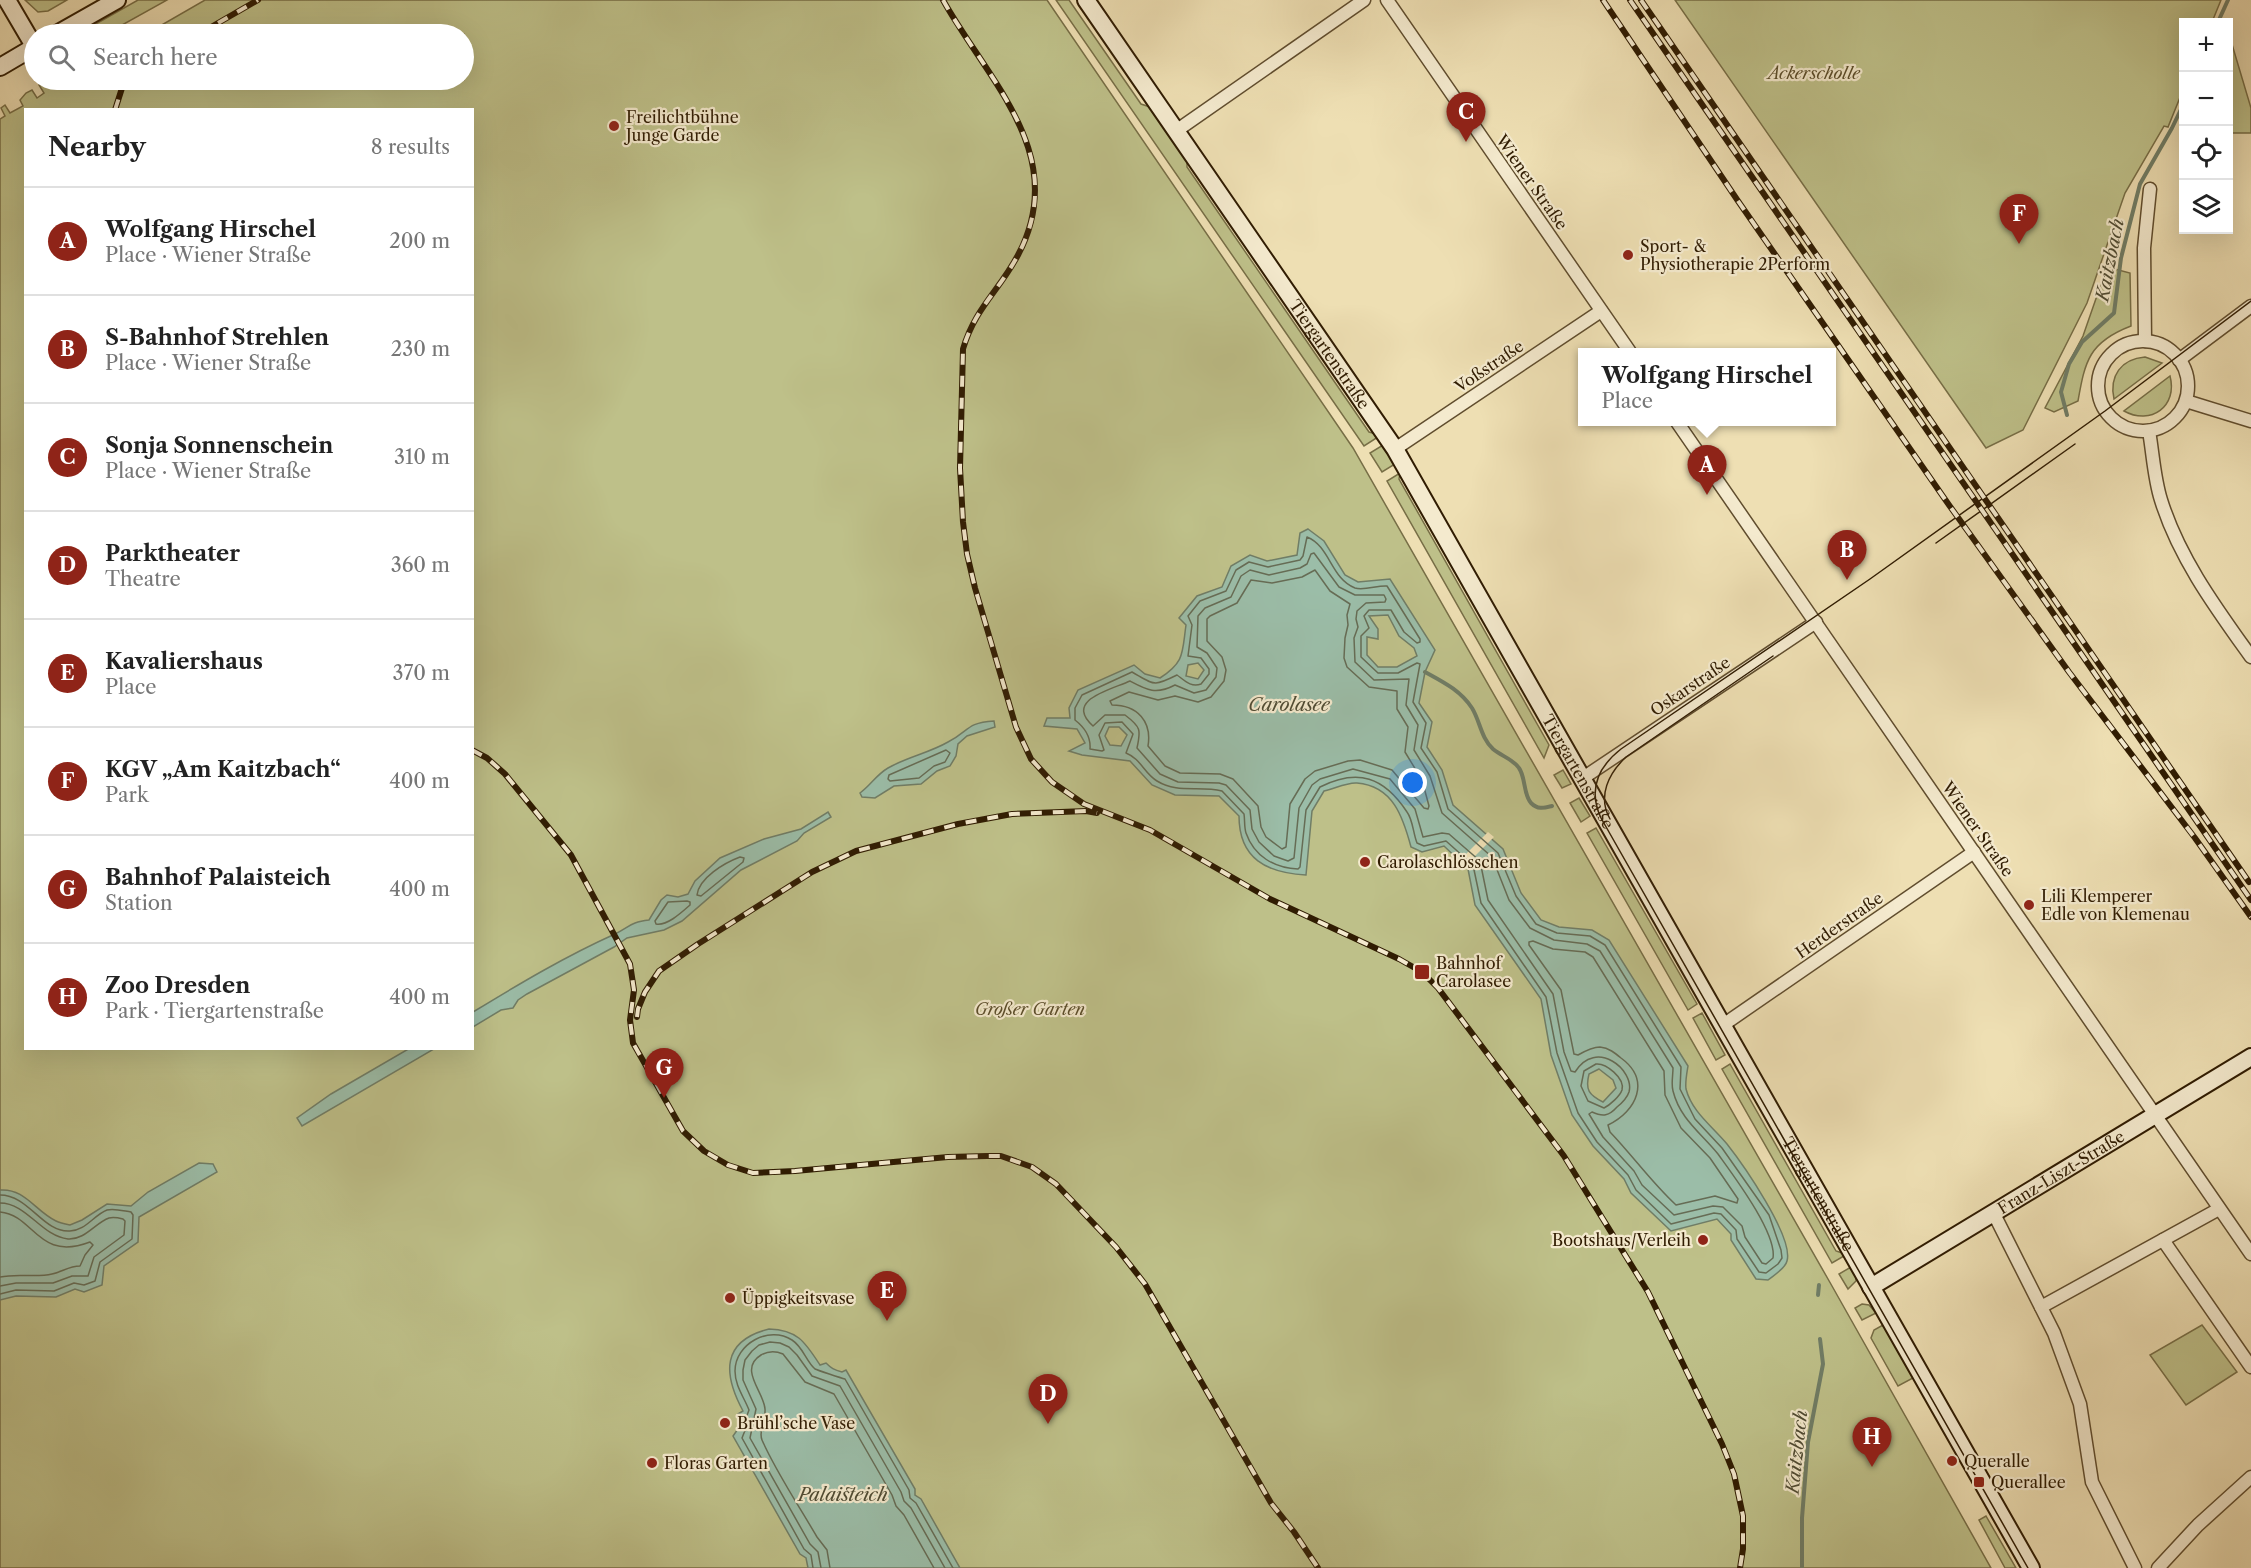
<!DOCTYPE html>
<html lang="en">
<head>
<meta charset="utf-8">
<style>
	body { margin:0; font-family:"Libre Caslon Text",serif; background:#f6f6f6; color:#222 }
	.controls { position:absolute; right:18px; top:18px; display:grid; overflow:hidden; border-radius:0px; box-shadow:0 6px 24px #0002 }
	.controls button { width:54px; height:54px; display:grid; place-items:center; padding:0; border:0; border-bottom:2px solid #e0e0e0; background:#fff; color:#222; font:30px sans-serif }
	.you { position:absolute; left:1413px; top:783px; width:21px; height:21px; margin:-15px; border:4px solid #fff; border-radius:50%; background:#1a73e8; box-shadow:0 0 0 9px #1a73e833 }
	.badge { display:grid; place-items:center; width:39px; height:39px; border-radius:50%; background:#8f2418; color:#fff; font-size:20px; font-weight:700 }
	.pin { position:absolute; translate:-50% -50px; filter:drop-shadow(0 2px 3px #0008) }
	.pin::after { content:''; position:absolute; top:32px; width:21px; height:18px; background:inherit; clip-path:polygon(0 0,100% 0,50% 100%) }
	.popup { position:absolute; left:1578px; top:348px; width:258px; height:78px; box-sizing:border-box; display:grid; place-content:center; border-radius:0px; background:#fff; filter:drop-shadow(0 2px 4px #0005); font-size:20px; white-space:nowrap; color:#767676 }
	.popup b { font-size:22px; color:#222 }
	.popup::after { content:''; position:absolute; left:50%; top:100%; margin-left:-12px; border:12px solid transparent; border-top-color:#fff }
	.list { margin:0; padding:0; list-style:none }
	h2 { display:flex; justify-content:space-between; align-items:center; height:78px; margin:0; padding:0 24px; font-size:26px }
	h2 small { font-size:20px; font-weight:400; color:#767676 }
	.list li { display:grid; grid-template-columns:39px 1fr auto; gap:18px; align-items:center; box-sizing:border-box; height:108px; padding:0 24px; border-top:2px solid #e0e0e0 }
	.list b { display:block; font-size:22px; white-space:nowrap }
	.list p { margin:0; font-size:20px; white-space:nowrap; color:#767676 }
	.list em { font-size:20px; font-style:normal; color:#767676 }
	.icon { flex:none; width:33px; height:33px; fill:none; stroke:currentColor; stroke-width:2; stroke-linecap:round; stroke-linejoin:round }
	.map { position:relative; flex:none; width:2251px; height:1568px; overflow:hidden }
	.search { position:absolute; background:#fff; box-shadow:0 6px 24px #0002; left:24px; top:24px; width:450px; height:66px; display:flex; align-items:center; gap:15px; box-sizing:border-box; padding:0 21px; border-radius:33px; color:#767676; font-size:22px }
	.panel { position:absolute; background:#fff; box-shadow:0 6px 24px #0002; left:24px; top:108px; width:450px; height:942px; border-radius:0px }
	.map>svg:first-child { display:block }
	.green { fill:#bec089; stroke:#776e46; stroke-width:1.5; fill-rule:evenodd }
	.water { fill:#9bbda8; stroke:#707d66; stroke-width:1.5; fill-rule:evenodd }
	.pier { fill:#eedfb3 }
	.lines { fill:none; stroke-linecap:round; stroke-linejoin:round }
	.shore { stroke:#666c55; stroke-width:1.5 }
	.stream { stroke:#707d66; stroke-width:4 }
	.street-casing { stroke:#604d2e; stroke-width:15 }
	.secondary-casing { stroke:#301c02; stroke-width:20 }
	.street { stroke:#f4eace; stroke-width:12 }
	.secondary { stroke:#f4eace; stroke-width:16 }
	.tram { stroke:#301c02; stroke-width:1.5 }
	.rail-casing { stroke:#301c02; stroke-width:6 }
	.rail { stroke:#f4eace; stroke-width:4; stroke-dasharray:11; stroke-linecap:butt }
	.poi-dot { fill:#8f2418; stroke:#f4eace; stroke-width:2 }
	.labels { text-anchor:middle; dominant-baseline:central; stroke-width:4.5; stroke-linejoin:round; paint-order:stroke }
	.park-label { font-size:16px; font-style:italic; fill:#5b4d2a; stroke:#f4eace }
	.poi-label { font-size:16px; fill:#301c02; stroke:#f4eace; text-anchor:start }
	.street-label { font-size:16px; fill:#301c02; stroke:#f4eace }
	.water-label { font-size:18px; font-style:italic; fill:#504c34; stroke:#f4eace }
</style>
</head>
<body>
<div class="map">
<svg width="2251" height="1568" viewBox="0 0 2251 1568">
	<rect width="100%" height="100%" fill="#eedfb3"/>
	<filter id="stains"><feTurbulence type="fractalNoise" baseFrequency=".00333" numOctaves="4"/><feColorMatrix values="0 0 0 0 .2 0 0 0 0 .09 0 0 0 0 .02 0 0 0 .5 -.17"/></filter>
	<radialGradient id="worn" r=".72"><stop offset=".6" stop-color="#630" stop-opacity="0"/><stop offset="1" stop-color="#630" stop-opacity=".3"/></radialGradient>
	<g class="green">
		<polygon points="25,0 67,0 48,11 38,12"/>
		<polygon points="138,0 167,0 106,34 78,34"/>
		<path d="M205,0H1047L1353,448L1832,1286L1991,1568H0V119L5,116L1,108L5,105L10,113L23,106L20,100L26,93L32,90L37,98L44,93L39,85L54,80L58,86L69,80H464V34H146ZM26,110H472V1048H26Z"/>
		<polygon points="1056,0 1069,0 1141,104 1150,107 1187,161 1187,167 1369,432 1376,434 1378,437 1364,446"/>
		<polygon points="1675,0 2221,0 2212,22 2184,22 2183,90 2168,127 2164,126 2125,193 2087,303 2023,430 1986,448"/>
		<polygon points="2231,41 2251,108 2251,133 2229,133 2228,47"/>
		<path d="M2107,267L2130,273L2131,326C2089,342 2085,361 2078,401L2054,412L2045,408L2083,336Z"/>
		<path d="M2145,357L2162,363L2114,399C2109,376 2121,359 2145,357Z"/>
		<path d="M2170,376C2178,406 2151,426 2124,411Z"/>
		<polygon points="1383,445 1395,464 1382,472 1370,453"/>
		<polygon points="1400,473 1399,479 1549,745 1544,758 1387,481"/>
		<polygon points="1563,770 1571,784 1562,788 1554,775"/>
		<polygon points="1579,798 1590,816 1581,822 1570,803"/>
		<polygon points="1596,828 1697,1004 1688,1010 1587,833"/>
		<polygon points="1702,1013 1725,1055 1716,1060 1693,1018"/>
		<polygon points="1730,1064 1836,1251 1842,1253 1844,1256 1832,1263 1722,1069"/>
		<polygon points="1851,1267 1856,1275 1856,1281 1848,1289 1839,1274"/>
		<polygon points="1862,1304 1869,1305 1876,1313 1862,1320 1855,1308"/>
		<polygon points="1883,1325 1913,1378 1898,1386 1871,1338 1874,1330"/>
		<polygon points="2202,1325 2237,1372 2186,1405 2150,1355"/>
		<polygon points="1986,1516 2016,1568 2005,1568 1979,1520"/>
	</g>
	<g class="water">
		<path d="M1308,529L1324,541L1345,575L1358,582L1390,579L1435,650L1425,672L1419,703L1432,722L1427,747L1442,770L1453,805L1503,849L1521,893L1541,920L1559,927L1592,930L1609,940L1688,1066C1687,1072 1685,1082 1686,1089C1692,1112 1712,1126 1727,1144C1742,1163 1794,1237 1787,1261C1785,1269 1774,1275 1768,1280L1756,1279L1731,1240V1234L1717,1219L1671,1231L1631,1193L1624,1179L1593,1146L1572,1115L1551,1055L1541,999L1475,905L1468,869L1444,846L1422,852L1411,847C1403,817 1393,786 1357,783C1347,782 1334,789 1324,791L1312,811L1306,875C1267,873 1239,859 1239,816L1219,796L1175,795L1152,785L1130,761L1082,755L1069,751L1085,743L1077,729L1044,726L1047,718H1070L1069,708L1078,690L1134,665L1145,674L1160,678C1185,662 1182,653 1186,625L1179,618L1197,596L1222,587L1231,566L1250,555L1267,561L1297,555L1300,533ZM1388,615L1399,636L1414,648L1417,656L1397,667H1378L1367,655V637L1378,639V629L1369,616ZM1198,663L1204,670L1198,679L1186,676L1188,665ZM1109,727H1119L1127,735L1121,746L1110,745L1105,736ZM1599,1069L1613,1080L1616,1088L1603,1102C1589,1095 1585,1090 1589,1074Z"/>
		<path d="M994,721L995,727L967,736L958,744L956,756L950,766L937,771L921,784L894,786L875,798L862,797L860,793C871,785 876,775 888,768C907,757 929,753 948,742C970,731 965,723 994,721Z"/>
		<path d="M828,812L831,817L804,833L797,841L741,870L682,921L664,930L627,938L614,947L527,994L518,1000L513,1008L501,1010L473,1027V1012C519,984 566,956 615,934C630,927 630,922 649,920L661,900L667,895L678,897L688,894L695,881L720,858L764,839L801,829Z"/>
		<polygon points="410,1048 434,1049 302,1126 297,1118 331,1094"/>
		<path d="M199,1163L213,1164L217,1172L139,1217L138,1242L104,1266L102,1285L84,1292L75,1289L56,1297L16,1296L0,1300V1190C25,1188 35,1211 56,1221C60,1223 65,1224 70,1225L82,1220L107,1204L131,1206L148,1192Z"/>
		<path d="M769,1329C798,1330 805,1342 820,1365L826,1363C831,1368 834,1370 842,1372L846,1370L915,1489V1495L921,1499L960,1568H808L806,1558L800,1554L733,1436L740,1426L738,1414L743,1411C723,1374 721,1341 769,1329Z"/>
	</g>
	<polygon class="pier" points="1488,832 1494,837 1463,868 1458,862"/>
	<g class="lines">
		<g class="shore">
			<path d="M1307,537C1330,546 1331,579 1355,588C1364,591 1378,585 1387,586L1420,639V642L1417,643L1404,632L1391,610H1369L1364,616L1369,628L1361,636V657L1378,673H1398L1417,663L1420,664L1413,702L1426,723L1421,748L1437,772L1448,809L1498,853L1516,896L1536,924L1557,933L1590,936L1605,945L1681,1067L1680,1089L1695,1119L1722,1148L1769,1215L1781,1250L1782,1258L1778,1264L1766,1273L1759,1272L1737,1239L1736,1230L1721,1214L1714,1213L1671,1224L1636,1190L1628,1175L1597,1142L1578,1113L1557,1053L1546,997L1481,903L1473,865L1446,841L1424,846L1417,843C1413,833 1413,820 1407,812C1384,777 1358,768 1320,787L1306,810L1300,867L1298,869C1274,868 1254,856 1246,833C1244,827 1245,820 1244,814L1222,791C1200,785 1178,794 1157,781C1144,773 1141,759 1126,753L1133,734L1122,722L1105,723L1099,735L1104,750L1102,751L1090,749C1091,737 1084,727 1075,720V708L1082,695L1132,672C1155,685 1153,687 1177,675C1184,680 1191,688 1201,684L1209,674V669L1201,658L1188,656L1192,625L1188,616L1200,601L1226,591L1236,570L1249,562L1268,567L1300,560L1303,556Z"/>
			<path d="M1314,553L1339,587L1355,595H1384L1386,599L1385,602L1366,603L1357,611L1356,619L1358,627L1354,638L1355,662L1374,680L1409,679L1406,705L1418,725L1414,750L1430,776L1442,813L1492,857L1509,900L1530,928L1554,940L1587,944L1600,951L1673,1068C1673,1076 1671,1084 1673,1091C1680,1119 1701,1133 1718,1154C1733,1175 1777,1233 1773,1258L1766,1264L1762,1263L1745,1237L1742,1226L1723,1207L1713,1206L1674,1215L1642,1185L1634,1171L1603,1137L1589,1114L1592,1112C1603,1117 1609,1116 1617,1107C1622,1103 1627,1098 1629,1092C1635,1070 1596,1038 1575,1072L1571,1071L1564,1052L1553,994L1488,900L1480,861L1449,834L1442,833L1423,837L1415,809L1390,779L1353,769L1320,779L1312,785L1299,808L1294,858L1288,861L1274,856L1259,842L1252,829L1250,810L1226,785L1219,783L1178,782L1160,774L1137,748C1141,730 1141,727 1125,715H1105L1093,726C1064,700 1110,690 1130,681C1147,690 1156,695 1175,685L1194,693L1206,690L1216,677L1217,668L1207,653L1197,647L1198,616L1205,608L1231,597L1241,576L1250,570L1269,575L1300,568L1307,564L1311,554Z"/>
			<path d="M1315,570L1330,591L1350,604L1347,615L1348,625L1345,638L1344,658L1347,667L1369,687L1397,691V709L1408,727L1405,752L1422,780L1429,806L1428,809L1424,808L1392,770L1360,760L1348,761L1315,771L1305,779L1290,804L1286,847L1282,849L1266,837L1261,827L1258,806L1233,779L1220,774L1180,773L1165,766L1148,746C1152,722 1138,705 1112,705L1110,701L1129,692L1158,700L1175,696L1198,702L1211,697L1224,681L1226,670L1222,657L1207,641V619L1210,616L1237,603L1251,580L1272,583L1302,577Z"/>
			<polygon points="946,750 950,753 945,762 934,766 919,778 890,781 888,779 889,775"/>
			<path d="M740,857L744,858L743,862L701,896L697,895C699,878 724,863 740,857Z"/>
			<path d="M687,901L690,902V905C681,913 667,926 656,924L655,921L668,902Z"/>
			<path d="M1533,941L1553,949L1585,952L1593,957L1664,1071L1665,1095L1681,1128L1710,1158L1738,1199L1737,1203L1715,1196L1676,1205C1652,1183 1633,1156 1610,1132L1608,1125C1637,1111 1651,1080 1621,1058C1615,1053 1609,1048 1600,1047C1592,1047 1585,1051 1578,1055L1574,1054L1561,990L1529,945V942Z"/>
			<path d="M1596,1064C1606,1063 1625,1078 1622,1090C1620,1096 1610,1105 1604,1108L1588,1101L1581,1086L1584,1071Z"/>
			<path d="M0,1195C29,1195 43,1233 70,1231C85,1231 94,1215 107,1210C114,1208 124,1211 131,1212L133,1215L132,1239L100,1262L95,1281L84,1285L74,1283L54,1291L16,1290L0,1294"/>
			<path d="M0,1203C27,1203 41,1236 68,1239C85,1240 95,1223 109,1218C113,1217 119,1218 123,1219L125,1221L124,1235L94,1257L88,1276H72L53,1283H16L0,1286"/>
			<path d="M0,1212C35,1215 37,1262 90,1242L93,1245L85,1255L80,1266C69,1266 62,1272 52,1274C36,1278 18,1273 0,1277"/>
			<path d="M813,1568L811,1555L804,1549L742,1438L746,1428V1418L749,1410C744,1397 735,1386 735,1371C735,1344 769,1325 792,1340C803,1347 806,1361 815,1369C817,1370 841,1378 845,1379L909,1490L910,1498L916,1503L953,1568"/>
			<polyline points="821,1568 818,1552 810,1544 750,1438 756,1409 743,1380 743,1370 745,1360 752,1351 759,1345 770,1342 780,1343 789,1347 797,1355 812,1376 840,1386 901,1492 904,1501 911,1508 945,1568"/>
			<path d="M830,1568L827,1550L817,1537C799,1506 776,1472 762,1440C758,1431 766,1419 765,1409C764,1392 738,1369 761,1355C768,1351 776,1351 783,1354L805,1382L834,1394L892,1495L896,1506L904,1515L934,1568"/>
		</g>
		<g class="stream">
			<polyline points="2218,22 2228,0"/>
			<polyline points="2067,415 2061,392 2069,364 2082,342 2114,313 2121,258 2140,184 2172,128 2184,103"/>
			<path d="M1425,672C1443,682 1460,690 1472,708C1480,721 1481,738 1493,749C1501,756 1513,759 1519,768C1526,778 1523,794 1531,803C1538,810 1544,808 1552,806"/>
			<polyline points="1818,1295 1819,1285"/>
			<polyline points="1802,1568 1802,1518 1808,1442 1823,1364 1820,1339"/>
		</g>
		<defs>
			<g id="street">
				<polyline points="1387,0 1630,352"/>
				<polyline points="1176,131 1364,0"/>
				<circle cx="2143" cy="386" r="45"/>
				<polyline points="2145,341 2144,248 2150,189"/>
				<polyline points="2179,360 2251,306"/>
				<polyline points="2186,401 2251,421"/>
				<polyline points="1677,422 2251,1254"/>
				<path d="M2149,431C2153,454 2154,478 2161,500C2179,558 2216,608 2251,657"/>
				<polyline points="1395,449 1601,311"/>
				<polyline points="1583,778 1816,622"/>
				<polyline points="1723,1025 1974,852"/>
				<polyline points="1994,1214 2054,1333 2080,1404 2092,1482 2135,1568"/>
				<polyline points="2163,1240 2251,1367"/>
				<polyline points="2041,1307 2219,1209"/>
				<polyline points="2158,1568 2198,1525 2251,1477"/>
			</g>
			<g id="secondary">
				<polyline points="7,0 34,46"/>
				<path id="s1" d="M1086,0L1395,449L2031,1568"/>
				<polyline points="57,34 117,0"/>
				<polyline points="0,67 34,47"/>
				<path id="s2" d="M1871,1287L2251,1057"/>
			</g>
		</defs>
		<use href="#street" class="street-casing"/>
		<use href="#secondary" class="secondary-casing"/>
		<use href="#street" class="street"/>
		<use href="#secondary" class="secondary"/>
		<g class="tram">
			<polyline points="1936,543 2075,444"/>
			<path d="M1610,819C1597,796 1609,773 1626,757L1773,656"/>
			<path d="M2028,1568L1601,818C1588,790 1598,767 1621,749L1870,579L2105,411L2251,301"/>
		</g>
		<defs>
			<g id="rail">
				<path d="M943,0C988,81 1071,155 1018,255C999,291 975,308 963,349L960,468L963,522L967,554L975,588L1016,727L1031,759L1052,782L1084,804L1150,830L1270,899L1399,959L1422,972L1438,988L1564,1156L1648,1292L1722,1444L1734,1474L1743,1516V1549L1740,1568"/>
				<polyline points="1603,0 1738,201 1949,505 2069,672 2195,838 2251,917"/>
				<polyline points="1630,0 2251,900"/>
				<polyline points="1641,0 2249,882"/>
				<polyline points="199,34 258,0"/>
				<polyline points="115,110 122,88 130,80"/>
				<polyline points="472,750 487,758 505,774 571,855 630,964 634,990 630,1020 633,1043 683,1131 704,1151 728,1165 753,1173 795,1171 948,1157 987,1156 1001,1156 1032,1167 1056,1184 1116,1247 1145,1284 1271,1503 1294,1532 1318,1568"/>
				<polyline points="637,1017 638,1009 645,992 659,971 698,944 812,872 856,851 958,824 1012,814 1086,811 1097,813"/>
			</g>
		</defs>
		<use href="#rail" class="rail-casing"/>
		<use href="#rail" class="rail"/>
	</g>
	<g class="poi-dot">
		<circle cx="614" cy="126" r="6"/>
		<circle cx="1628" cy="255" r="6"/>
		<circle cx="1365" cy="862" r="6"/>
		<circle cx="2029" cy="905" r="6"/>
		<rect x="1414" y="964" width="16" height="16" rx="3"/>
		<circle cx="1703" cy="1240" r="6"/>
		<circle cx="730" cy="1298" r="6"/>
		<circle cx="725" cy="1423" r="6"/>
		<circle cx="1952" cy="1461" r="6"/>
		<circle cx="652" cy="1463" r="6"/>
		<rect x="1973" y="1476" width="12" height="12" rx="3"/>
	</g>
	<g class="labels">
		<g class="park-label">
			<text x="1814" y="73">Ackerscholle</text>
			<text x="1030" y="1009">Großer Garten</text>
		</g>
		<g class="poi-label">
			<text x="626" y="117">Freilichtbühne<tspan x="626" dy="18">Junge Garde</tspan></text>
			<text x="1640" y="246">Sport- &amp;<tspan x="1640" dy="18">Physiotherapie 2Perform</tspan></text>
			<text x="1377" y="862">Carolaschlösschen</text>
			<text x="2041" y="896">Lili Klemperer<tspan x="2041" dy="18">Edle von Klemenau</tspan></text>
			<text x="1436" y="963">Bahnhof<tspan x="1436" dy="18">Carolasee</tspan></text>
			<text x="1691" y="1240" text-anchor="end">Bootshaus/Verleih</text>
			<text x="742" y="1298">Üppigkeitsvase</text>
			<text x="737" y="1423">Brühl’sche Vase</text>
			<text x="1964" y="1461">Queralle</text>
			<text x="664" y="1463">Floras Garten</text>
			<text x="1991" y="1482">Querallee</text>
		</g>
		<g class="street-label">
			<text transform="translate(1532 182) rotate(55)">Wiener Straße</text>
			<text stroke="none"><textPath href="#s1" startOffset="430">Tiergartenstraße</textPath></text>
			<text transform="translate(1489 366) rotate(-34)">Voßstraße</text>
			<text transform="translate(1690 686) rotate(-34)">Oskarstraße</text>
			<text stroke="none"><textPath href="#s1" startOffset="916">Tiergartenstraße</textPath></text>
			<text transform="translate(1978 829) rotate(55)">Wiener Straße</text>
			<text transform="translate(1839 925) rotate(-35)">Herderstraße</text>
			<text stroke="none"><textPath href="#s2" startOffset="222">Franz-Liszt-Straße</textPath></text>
			<text stroke="none"><textPath href="#s1" startOffset="1402">Tiergartenstraße</textPath></text>
		</g>
		<g class="water-label">
			<text transform="translate(2110 260) rotate(-79)">Kaitzbach</text>
			<text x="1289" y="705">Carolasee</text>
			<text transform="translate(1797 1452) rotate(-84)">Kaitzbach</text>
			<text x="843" y="1495">Palaisteich</text>
		</g>
	</g>
	<rect width="100%" height="100%" filter="url(#stains)"/>
	<rect width="100%" height="100%" fill="url(#worn)"/>
</svg>
<div class="controls">
<button>+</button>
<button>−</button>
<button><svg class="icon" aria-label="locate" viewBox="0 0 24 24"><circle cx="12" cy="12" r="6"/><path d="M12 2v4M12 18v4M2 12h4M18 12h4"/></svg></button>
<button><svg class="icon" aria-label="layers" viewBox="0 0 24 24"><path d="M12 4l9 5-9 5-9-5zM3 14l9 5 9-5"/></svg></button>
</div>
<div class="you"></div>
<div class="pin badge" style="left:1707px;top:495px">A</div>
<div class="popup"><b>Wolfgang Hirschel</b>Place</div>
<div class="pin badge" style="left:1847px;top:580px">B</div>
<div class="pin badge" style="left:1466px;top:142px">C</div>
<div class="pin badge" style="left:1048px;top:1424px">D</div>
<div class="pin badge" style="left:887px;top:1321px">E</div>
<div class="pin badge" style="left:2019px;top:244px">F</div>
<div class="pin badge" style="left:664px;top:1098px">G</div>
<div class="pin badge" style="left:1872px;top:1467px">H</div>
<div class="search"><svg class="icon" aria-label="search" viewBox="0 0 24 24"><circle cx="10" cy="10" r="6"/><path d="M15 15l6 6"/></svg>Search here</div>
<section class="panel">
<h2>Nearby<small>8 results</small></h2>
<ul class="list">
<li><span class="badge">A</span><div><b>Wolfgang Hirschel</b><p>Place · Wiener Straße</p></div><em>200 m</em></li>
<li><span class="badge">B</span><div><b>S-Bahnhof Strehlen</b><p>Place · Wiener Straße</p></div><em>230 m</em></li>
<li><span class="badge">C</span><div><b>Sonja Sonnenschein</b><p>Place · Wiener Straße</p></div><em>310 m</em></li>
<li><span class="badge">D</span><div><b>Parktheater</b><p>Theatre</p></div><em>360 m</em></li>
<li><span class="badge">E</span><div><b>Kavaliershaus</b><p>Place</p></div><em>370 m</em></li>
<li><span class="badge">F</span><div><b>KGV „Am Kaitzbach“</b><p>Park</p></div><em>400 m</em></li>
<li><span class="badge">G</span><div><b>Bahnhof Palaisteich</b><p>Station</p></div><em>400 m</em></li>
<li><span class="badge">H</span><div><b>Zoo Dresden</b><p>Park · Tiergartenstraße</p></div><em>400 m</em></li>
</ul>
</section>
</div>
</body>
</html>
